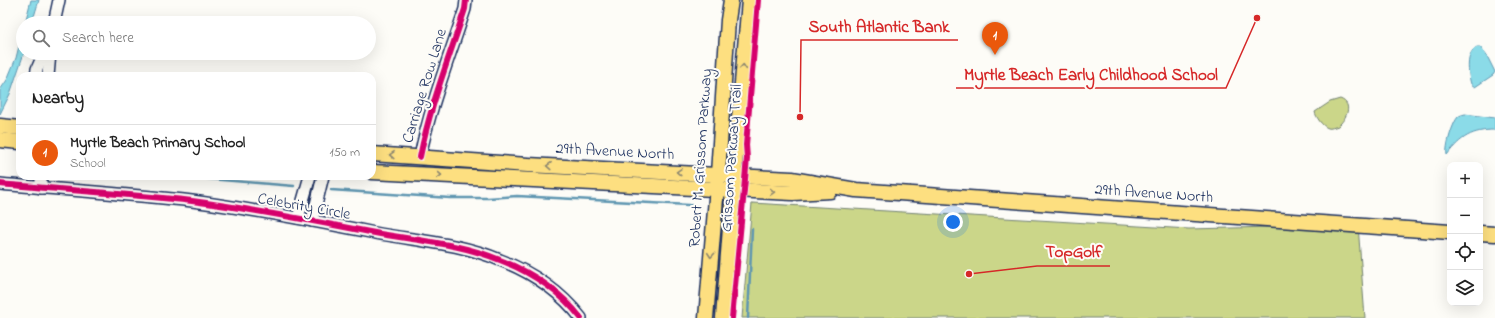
<!DOCTYPE html>
<html lang="en">
<head>
<meta charset="utf-8">
<style>
	body { margin:0; font-family:"Indie Flower",sans-serif; background:#f2f2f2; color:#222 }
	.controls { position:absolute; right:12px; bottom:12px; display:grid; overflow:hidden; border-radius:8px; box-shadow:0 4px 16px #0002 }
	.controls button { width:36px; height:36px; display:grid; place-items:center; padding:0; border:0; border-bottom:1px solid #e0e0e0; background:#fff; color:#222; font:20px sans-serif }
	.you { position:absolute; left:953px; top:222px; width:14px; height:14px; margin:-10px; border:3px solid #fff; border-radius:50%; background:#1a73e8; box-shadow:0 0 0 6px #1a73e833 }
	.badge { display:grid; place-items:center; width:26px; height:26px; border-radius:50%; background:#ea580c; color:#fff; font-size:13px; font-weight:700 }
	.pin { position:absolute; translate:-50% -33px; filter:drop-shadow(0 1px 2px #0008) }
	.pin::after { content:''; position:absolute; top:21px; width:14px; height:12px; background:inherit; clip-path:polygon(0 0,100% 0,50% 100%) }
	.list { margin:0; padding:0; list-style:none }
	h2 { display:flex; justify-content:space-between; align-items:center; height:52px; margin:0; padding:0 16px; font-size:17px }
	h2 small { font-size:13px; font-weight:400; color:#767676 }
	.list li { display:grid; grid-template-columns:26px 1fr auto; gap:12px; align-items:center; box-sizing:border-box; height:56px; padding:0 16px; border-top:1px solid #e0e0e0 }
	.list b { display:block; font-size:15px; white-space:nowrap }
	.list p { margin:0; font-size:13px; white-space:nowrap; color:#767676 }
	.list em { font-size:13px; font-style:normal; color:#767676 }
	.icon { flex:none; width:22px; height:22px; fill:none; stroke:currentColor; stroke-width:2; stroke-linecap:round; stroke-linejoin:round }
	.map { position:relative; flex:none; width:1495px; height:318px; overflow:hidden }
	.search { position:absolute; background:#fff; box-shadow:0 4px 16px #0002; left:16px; top:16px; width:360px; height:44px; display:flex; align-items:center; gap:10px; box-sizing:border-box; padding:0 14px; border-radius:22px; color:#767676; font-size:15px }
	.panel { position:absolute; background:#fff; box-shadow:0 4px 16px #0002; left:16px; top:72px; width:360px; height:108px; border-radius:12px }
	.map>svg:first-child { display:block }
	.green { fill:#cbd689; stroke:#738274 }
	.water { fill:#8bdbe8; stroke:#5e96b1 }
	.lines { fill:none; stroke-linecap:round; stroke-linejoin:round }
	.stream { stroke:#5e96b1; stroke-width:2.5 }
	.minor-casing { stroke:#1b2f5e; stroke-width:14 }
	.major-casing { stroke:#1b2f5e; stroke-width:17 }
	.minor { stroke:#fdfcf7; stroke-width:11 }
	.major { stroke:#fddf80; stroke-width:14 }
	.cycleway-casing { stroke:#fdfcf7; stroke-width:8 }
	.cycleway { stroke:#d6006c; stroke-width:6 }
	.oneway { stroke:#8c876f }
	.labels { text-anchor:middle; dominant-baseline:central; stroke-width:4; stroke-linejoin:round; paint-order:stroke }
	.street-label { font-size:16px; fill:#1b2f5e; stroke:#fdfcf7 }
	.leader { fill:none; stroke:#d62828; stroke-width:1.5 }
	.callout-dot { fill:#d62828; stroke:#fdfcf7; stroke-width:1.5 }
	.callout-label { font-size:17px; text-anchor:middle; font-weight:bold; fill:#d62828; stroke:#fdfcf7; stroke-width:4; stroke-linejoin:round; paint-order:stroke }
</style>
</head>
<body>
<div class="map">
<svg width="1495" height="318" viewBox="0 0 1495 318">
	<rect width="100%" height="100%" fill="#fdfcf7"/>
	<filter id="ink" filterUnits="userSpaceOnUse"><feTurbulence type="fractalNoise" baseFrequency=".025" numOctaves="2"/><feDisplacementMap in="SourceGraphic" scale="8" xChannelSelector="R" yChannelSelector="G"/><feConvolveMatrix kernelMatrix="1 2 1 2 8 2 1 2 1" color-interpolation-filters="sRGB"/></filter>
	<g filter="url(#ink)">
		<g class="green">
			<path d="M1340,99C1354,104 1346,119 1338,126C1335,127 1330,129 1328,128C1322,126 1316,117 1315,112L1330,102Z"/>
			<polygon points="752,203 1189,229 1358,225 1365,318 742,318"/>
		</g>
		<g class="water">
			<polygon points="31,0 39,0 32,23 25,23"/>
			<polygon points="23,30 24,53 10,94 0,114 0,90 7,80 16,58"/>
			<path d="M1477,47H1480L1487,56L1495,72L1493,75L1475,87L1471,84C1468,74 1465,53 1477,47Z"/>
			<path d="M1465,114L1495,118V130C1472,130 1461,137 1447,155C1445,147 1453,122 1458,117C1460,115 1462,115 1465,114Z"/>
		</g>
		<g class="lines">
			<g class="stream">
				<polyline points="173,176 294,186"/>
				<polyline points="331,190 450,198 488,198 517,196 689,205 699,207"/>
				<polyline points="748,318 752,229"/>
			</g>
			<defs>
				<g id="minor">
					<polyline points="54,23 59,0"/>
					<polyline points="36,76 37,69 44,53"/>
					<polyline points="48,76 50,53"/>
					<path d="M420,157C430,106 449,58 465,9L466,0"/>
					<path d="M0,184C64,190 128,194 192,201C253,209 314,221 375,233C418,241 460,243 500,260C531,272 560,291 581,318"/>
					<polyline points="41,188 41,176"/>
					<polyline points="298,218 310,176"/>
					<polyline points="312,221 323,176"/>
				</g>
				<g id="major">
					<polyline points="0,126 20,128"/>
					<polyline points="0,140 20,142"/>
					<polyline points="372,154 528,165 792,179 856,190 1450,232"/>
					<polyline points="372,172 793,193 830,191"/>
					<polyline points="1480,233 1495,234"/>
					<polyline points="706,318 718,174 728,20 731,0"/>
					<polyline points="723,318 733,190 749,0"/>
				</g>
			</defs>
			<use href="#minor" class="minor-casing"/>
			<use href="#major" class="major-casing"/>
			<use href="#minor" class="minor"/>
			<use href="#major" class="major"/>
			<defs>
				<g id="cycleway">
					<path d="M420,157C430,106 449,58 465,9L466,0"/>
					<path d="M0,184C64,190 128,194 192,201C253,209 314,221 375,233C418,241 460,243 500,260C531,272 560,291 581,318"/>
					<polyline points="732,318 747,158 746,145 758,0"/>
				</g>
			</defs>
			<use href="#cycleway" class="cycleway-casing"/>
			<use href="#cycleway" class="cycleway"/>
		</g>
		<defs><path id="oneway-chevron" d="M-2-3.5L2.5 0L-2 3.5" fill="none" stroke-width="1.6" stroke-linecap="round" stroke-linejoin="round"/></defs>
		<g class="oneway">
			<use href="#oneway-chevron" transform="translate(743 67) rotate(-85)"/>
			<use href="#oneway-chevron" transform="translate(392 155) rotate(-177)"/>
			<use href="#oneway-chevron" transform="translate(549 166) rotate(-177)"/>
			<use href="#oneway-chevron" transform="translate(679 172) rotate(-177)"/>
			<use href="#oneway-chevron" transform="translate(439 175) rotate(3)"/>
			<use href="#oneway-chevron" transform="translate(772 192) rotate(3)"/>
			<use href="#oneway-chevron" transform="translate(711 255) rotate(95)"/>
		</g>
	</g>
	<g class="labels">
		<g class="street-label">
			<text transform="translate(425 86) rotate(-73)">Carriage Row Lane</text>
			<text transform="translate(615 152) rotate(3)">29th Avenue North</text>
			<text transform="translate(701 158) rotate(-86)">Robert M. Grissom Parkway</text>
			<text transform="translate(732 158) rotate(-86)">Grissom Parkway Trail</text>
			<text transform="translate(1154 194) rotate(4)">29th Avenue North</text>
			<text transform="translate(304 207) rotate(10)">Celebrity Circle</text>
		</g>
	</g>
	<path class="leader" d="M800 117L801 40H958M1257 18L1226 88H956M969 274L1037 266H1110"/>
	<g class="callout-dot">
		<circle cx="800" cy="117" r="4"/>
		<circle cx="1257" cy="18" r="4"/>
		<circle cx="969" cy="274" r="4"/>
	</g>
	<g class="callout-label">
		<text x="879" y="32">South Atlantic Bank</text>
		<text x="1091" y="80">Myrtle Beach Early Childhood School</text>
		<text x="1074" y="257">TopGolf</text>
	</g>
</svg>
<div class="controls">
<button>+</button>
<button>−</button>
<button><svg class="icon" aria-label="locate" viewBox="0 0 24 24"><circle cx="12" cy="12" r="6"/><path d="M12 2v4M12 18v4M2 12h4M18 12h4"/></svg></button>
<button><svg class="icon" aria-label="layers" viewBox="0 0 24 24"><path d="M12 4l9 5-9 5-9-5zM3 14l9 5 9-5"/></svg></button>
</div>
<div class="you"></div>
<div class="pin badge" style="left:995px;top:55px">1</div>
<div class="search"><svg class="icon" aria-label="search" viewBox="0 0 24 24"><circle cx="10" cy="10" r="6"/><path d="M15 15l6 6"/></svg>Search here</div>
<section class="panel">
<h2>Nearby<small></small></h2>
<ul class="list">
<li><span class="badge">1</span><div><b>Myrtle Beach Primary School</b><p>School</p></div><em>150 m</em></li>
</ul>
</section>
</div>
</body>
</html>
